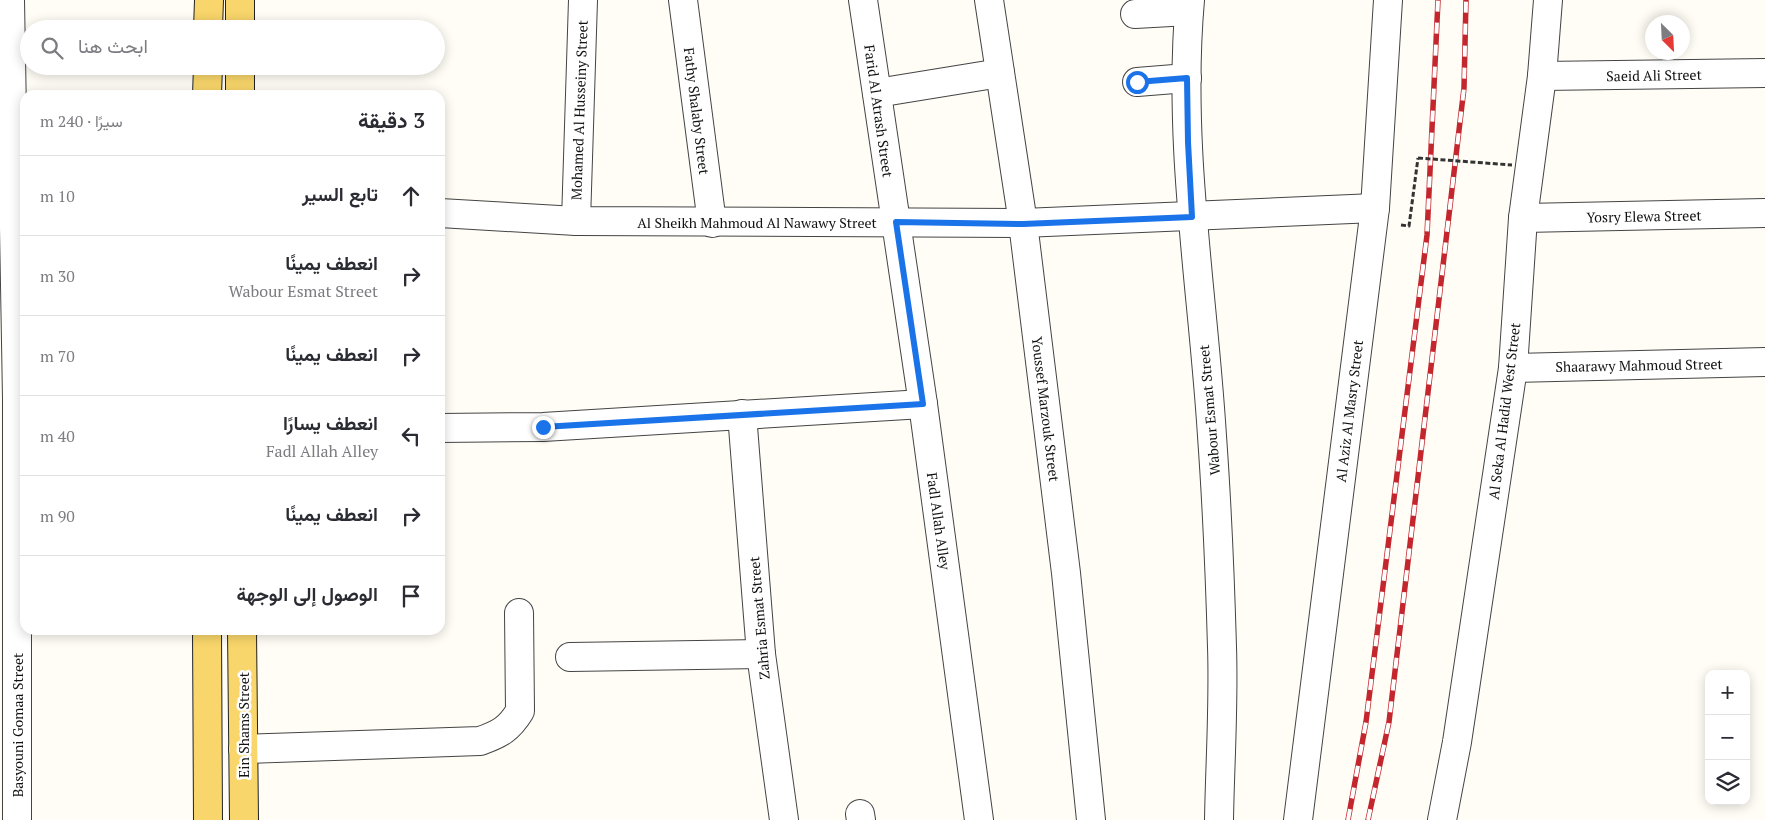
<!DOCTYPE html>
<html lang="ar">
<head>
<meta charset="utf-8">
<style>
	body { margin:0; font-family:"PT Serif",Vazirmatn,serif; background:#f7f7f7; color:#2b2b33; direction:rtl }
	.controls { position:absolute; right:15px; bottom:15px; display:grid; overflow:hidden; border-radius:10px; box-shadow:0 2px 12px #0003 }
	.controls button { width:45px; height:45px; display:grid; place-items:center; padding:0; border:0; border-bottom:1px solid #e1e1e2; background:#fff; color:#2b2b33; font:25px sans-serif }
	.compass { position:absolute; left:1645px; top:15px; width:45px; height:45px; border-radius:50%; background:#fff; box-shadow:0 2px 12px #0003; rotate:156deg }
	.stop { position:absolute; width:15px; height:15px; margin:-11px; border:4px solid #1a73e8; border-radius:50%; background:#fff }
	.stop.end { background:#1a73e8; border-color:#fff; box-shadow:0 1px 5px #0008 }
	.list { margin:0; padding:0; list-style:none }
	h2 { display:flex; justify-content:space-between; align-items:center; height:65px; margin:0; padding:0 20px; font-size:21px }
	h2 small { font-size:16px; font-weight:400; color:#7c7c81 }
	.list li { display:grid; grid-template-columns:32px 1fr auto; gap:15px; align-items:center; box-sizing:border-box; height:80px; padding:0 20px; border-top:1px solid #e1e1e2 }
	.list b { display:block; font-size:19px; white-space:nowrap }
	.list p { margin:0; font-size:16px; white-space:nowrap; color:#7c7c81 }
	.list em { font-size:16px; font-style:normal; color:#7c7c81 }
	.icon { flex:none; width:28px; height:28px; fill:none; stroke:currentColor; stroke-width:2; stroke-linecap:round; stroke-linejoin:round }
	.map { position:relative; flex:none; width:1765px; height:820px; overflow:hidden; direction:ltr }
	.search { position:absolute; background:#fff; box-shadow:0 2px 12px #0003; left:20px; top:20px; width:425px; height:55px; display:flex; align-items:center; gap:12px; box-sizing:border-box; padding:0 18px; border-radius:28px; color:#7c7c81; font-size:19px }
	.panel { position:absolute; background:#fff; box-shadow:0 2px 12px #0003; left:20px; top:90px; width:425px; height:545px; border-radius:15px; direction:rtl }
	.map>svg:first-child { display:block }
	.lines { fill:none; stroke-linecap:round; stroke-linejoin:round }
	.minor-casing { stroke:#444; stroke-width:30 }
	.major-casing { stroke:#222; stroke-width:30 }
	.path { stroke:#333; stroke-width:3; stroke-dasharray:5 2.5; stroke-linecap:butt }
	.minor { stroke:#fff; stroke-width:28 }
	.major { stroke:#f9d66b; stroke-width:28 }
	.rail-casing { stroke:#c4262e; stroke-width:5.5 }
	.rail { stroke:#fff; stroke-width:4; stroke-dasharray:11; stroke-linecap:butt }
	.path-bridge { stroke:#333; stroke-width:3; stroke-dasharray:5 2.5; stroke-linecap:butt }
	.route { stroke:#1a73e8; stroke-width:6 }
	.labels { text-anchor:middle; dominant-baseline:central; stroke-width:5; stroke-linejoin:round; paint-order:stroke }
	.street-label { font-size:14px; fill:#111; stroke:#fff }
</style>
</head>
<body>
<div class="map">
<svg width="1765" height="820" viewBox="0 0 1765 820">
	<rect width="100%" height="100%" fill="#fffdf5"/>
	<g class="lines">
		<defs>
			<g id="minor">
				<polyline points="10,0 17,399 17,820"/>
				<polyline points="683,0 712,223"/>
				<polyline points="863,0 923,404 979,820"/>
				<polyline points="989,0 1023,223 1066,573 1091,820"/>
				<path d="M1190,0C1177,146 1203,291 1212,436C1217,506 1220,577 1222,647C1224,704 1220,762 1219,820"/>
				<polyline points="1135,14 1189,11"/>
				<polyline points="1542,76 1765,73"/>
				<polyline points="1137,82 1187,78"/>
				<polyline points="877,93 1000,73"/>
				<polyline points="440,213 576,221 1023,223 1375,208"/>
				<polyline points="1523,218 1765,213"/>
				<polyline points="576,221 583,0"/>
				<polyline points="1513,368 1765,362"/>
				<polyline points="742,414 761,654 784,820"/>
				<polyline points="440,428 543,427 923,404"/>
				<polyline points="570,657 761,654"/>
				<path d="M243,749L480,741C500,734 509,729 520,711L519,613"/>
				<polyline points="860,814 861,820"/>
				<polyline points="1298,820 1375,208 1388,0"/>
				<polyline points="1442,820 1457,742 1513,368 1523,218 1542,76 1548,0"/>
			</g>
			<g id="major">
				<polyline points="240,0 240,29"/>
				<polyline points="208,29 209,0"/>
				<polyline points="240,66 240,95"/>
				<polyline points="207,95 208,66"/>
				<polyline points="207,630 208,820"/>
				<polyline points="242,630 244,820"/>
			</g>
		</defs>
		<use href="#minor" class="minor-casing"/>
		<use href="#major" class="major-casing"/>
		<polyline class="path" points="1401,225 1409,226 1418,158"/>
		<use href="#minor" class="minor"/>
		<use href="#major" class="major"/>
		<defs>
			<g id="rail">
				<polyline points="1348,820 1366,722 1427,235 1438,0"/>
				<polyline points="1368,820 1389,722 1464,88 1466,0"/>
			</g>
		</defs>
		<use href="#rail" class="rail-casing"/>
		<use href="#rail" class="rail"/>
		<polyline class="path-bridge" points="1418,158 1512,165"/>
	</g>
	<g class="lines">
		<polyline class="route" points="543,427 923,404 896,222 1023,224 1192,217 1188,142 1187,78 1137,82"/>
	</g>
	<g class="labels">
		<g class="street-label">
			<text transform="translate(1654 75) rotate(-1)">Saeid Ali Street</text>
			<text transform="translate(579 110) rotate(-88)">Mohamed Al Husseiny Street</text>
			<text transform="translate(697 111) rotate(83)">Fathy Shalaby Street</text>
			<text transform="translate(879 111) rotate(82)">Farid Al Atrash Street</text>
			<text transform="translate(1644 216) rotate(-1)">Yosry Elewa Street</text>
			<text x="757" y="222">Al Sheikh Mahmoud Al Nawawy Street</text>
			<text transform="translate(1639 365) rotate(-1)">Shaarawy Mahmoud Street</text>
			<text transform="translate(1046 409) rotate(83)">Youssef Marzouk Street</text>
			<text transform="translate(1209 410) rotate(-95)">Wabour Esmat Street</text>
			<text transform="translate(1349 411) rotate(-83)">Al Aziz Al Masry Street</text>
			<text transform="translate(1504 411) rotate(-83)">Al Seka Al Hadid West Street</text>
			<text transform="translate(939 521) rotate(82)">Fadl Allah Alley</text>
			<text transform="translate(759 618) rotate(-95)">Zahria Esmat Street</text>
			<text transform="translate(17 725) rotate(-90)">Basyouni Gomaa Street</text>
			<text transform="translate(243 725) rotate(-90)">Ein Shams Street</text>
		</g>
	</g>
</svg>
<div class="controls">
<button>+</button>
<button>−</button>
<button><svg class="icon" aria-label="layers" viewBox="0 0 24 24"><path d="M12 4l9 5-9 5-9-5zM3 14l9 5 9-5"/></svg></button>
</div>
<svg class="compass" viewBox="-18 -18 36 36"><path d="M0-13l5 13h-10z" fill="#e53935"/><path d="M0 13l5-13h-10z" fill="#7c7c81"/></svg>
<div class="stop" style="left:1137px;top:82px"></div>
<div class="stop end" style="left:543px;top:427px"></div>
<div class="search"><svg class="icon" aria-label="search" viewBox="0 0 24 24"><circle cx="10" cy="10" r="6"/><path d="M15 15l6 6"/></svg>ابحث هنا</div>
<section class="panel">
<h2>3 دقيقة<small>سيرًا · 240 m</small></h2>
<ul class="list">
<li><svg class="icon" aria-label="ahead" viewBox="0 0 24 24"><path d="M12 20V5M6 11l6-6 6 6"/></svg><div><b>تابع السير</b></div><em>10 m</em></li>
<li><svg class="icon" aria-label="right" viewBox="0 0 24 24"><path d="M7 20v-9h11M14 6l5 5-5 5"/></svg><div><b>انعطف يمينًا</b><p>Wabour Esmat Street</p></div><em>30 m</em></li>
<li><svg class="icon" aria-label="right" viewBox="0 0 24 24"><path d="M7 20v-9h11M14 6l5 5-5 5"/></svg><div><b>انعطف يمينًا</b></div><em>70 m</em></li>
<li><svg class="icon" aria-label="left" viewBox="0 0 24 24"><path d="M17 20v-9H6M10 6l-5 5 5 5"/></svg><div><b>انعطف يسارًا</b><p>Fadl Allah Alley</p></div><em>40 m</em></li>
<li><svg class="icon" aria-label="right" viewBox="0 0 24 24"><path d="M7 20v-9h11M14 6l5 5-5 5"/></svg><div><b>انعطف يمينًا</b></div><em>90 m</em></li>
<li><svg class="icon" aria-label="arrive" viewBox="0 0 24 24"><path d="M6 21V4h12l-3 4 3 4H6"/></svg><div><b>الوصول إلى الوجهة</b></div></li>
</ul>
</section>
</div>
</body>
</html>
